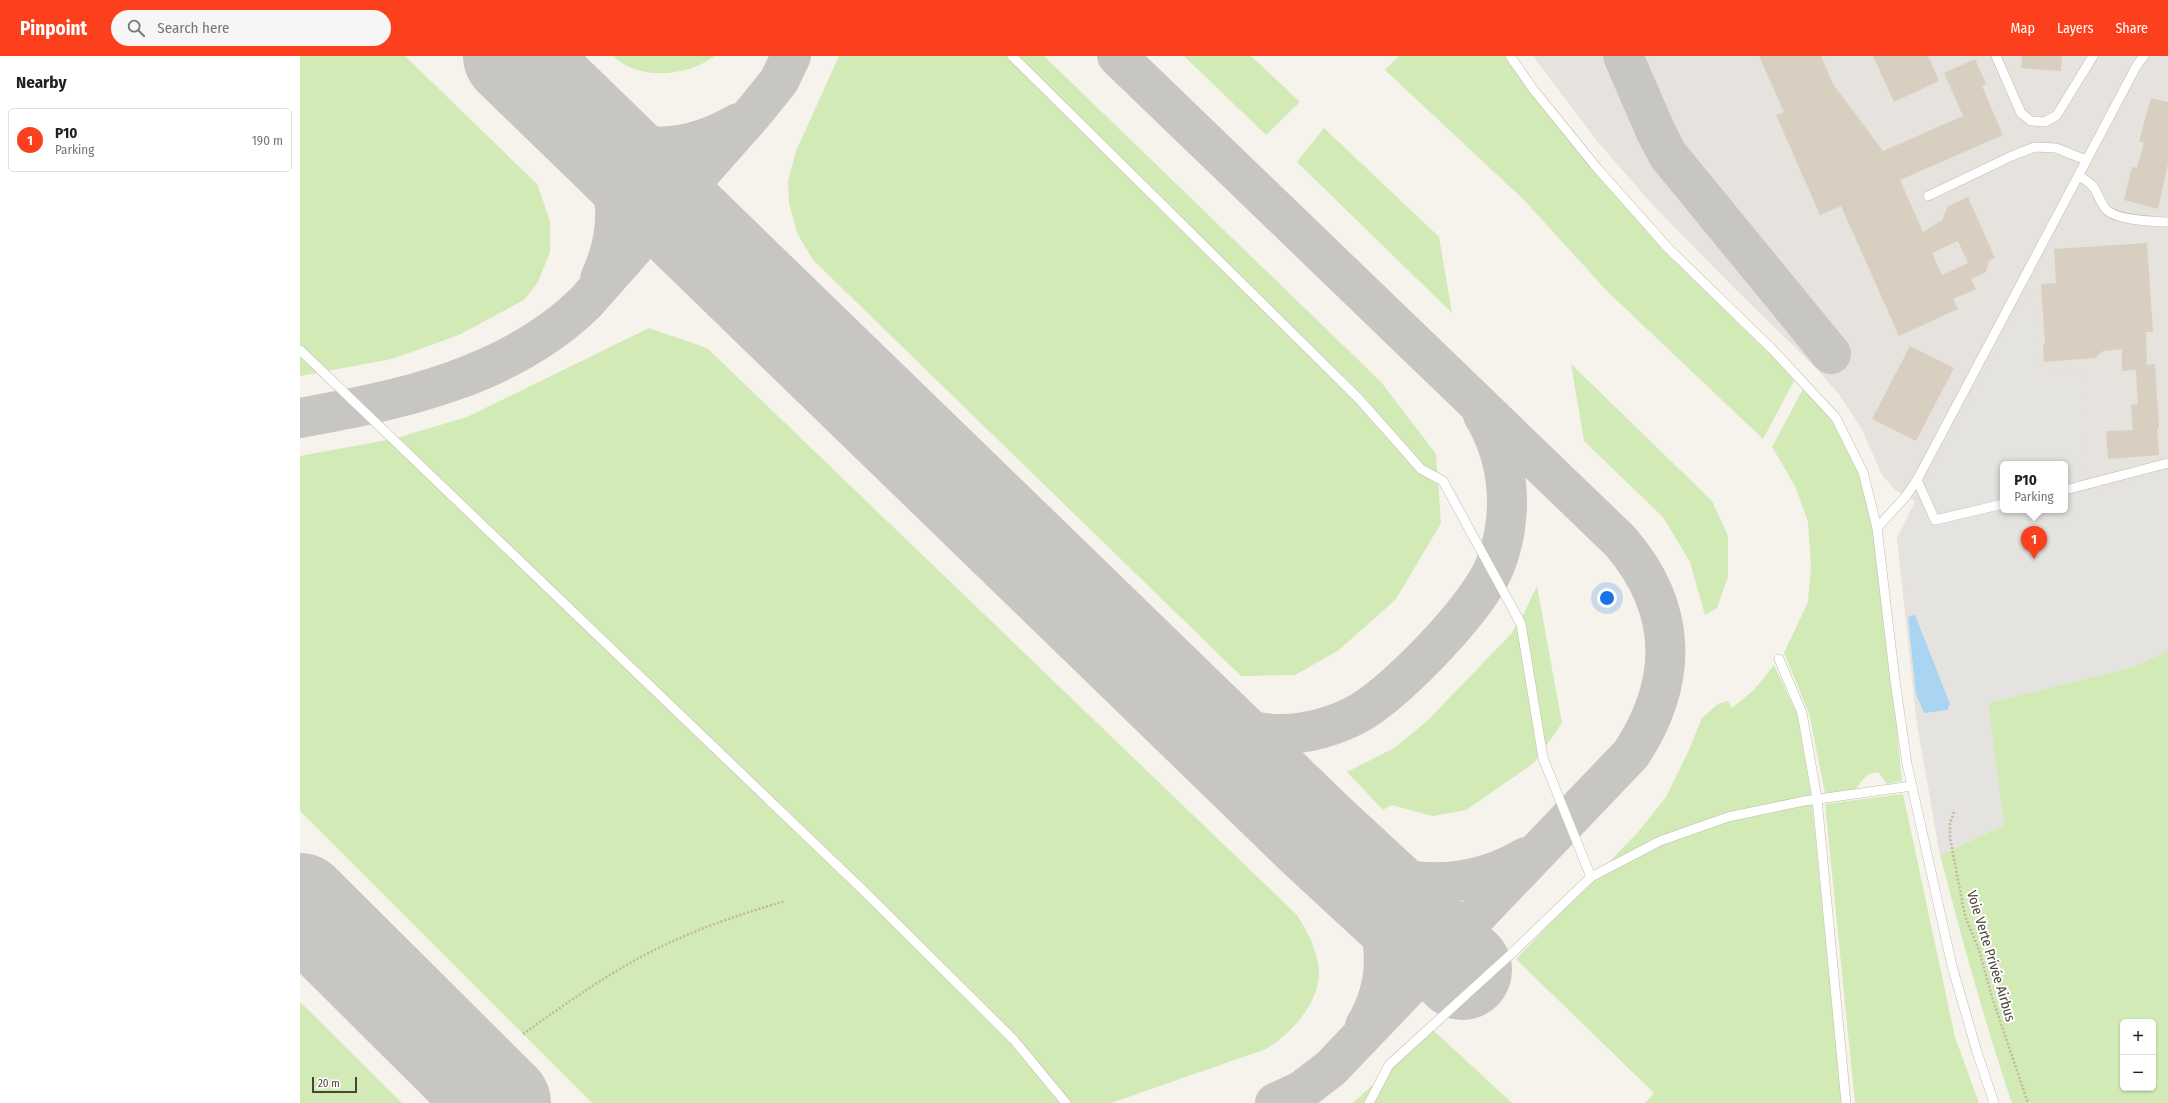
<!DOCTYPE html>
<html lang="en">
<head>
<meta charset="utf-8">
<style>
	body { margin:0; font-family:"Fira Sans Condensed",sans-serif; background:#f6f6f6; color:#202124 }
	.controls { position:absolute; right:12px; bottom:12px; display:grid; overflow:hidden; border-radius:6px; box-shadow:0 1px 3px #0004 }
	.controls button { width:36px; height:36px; display:grid; place-items:center; padding:0; border:0; border-bottom:1px solid #e0e0e0; background:#fff; color:#202124; font:20px sans-serif }
	.scale { position:absolute; left:12px; bottom:10px; width:45px; box-sizing:border-box; padding-left:4px; border:2px solid #4b4439; border-top:0; font-size:11px; line-height:14px; white-space:nowrap; color:#4b4439; -webkit-text-stroke:3px #fff; paint-order:stroke }
	.you { position:absolute; left:1307px; top:542px; width:14px; height:14px; margin:-10px; border:3px solid #fff; border-radius:50%; background:#1a73e8; box-shadow:0 0 0 6px #1a73e833 }
	.badge { display:grid; place-items:center; width:26px; height:26px; border-radius:50%; background:#fc3f1d; color:#fff; font-size:13px; font-weight:700 }
	.pin { position:absolute; translate:-50% -33px; filter:drop-shadow(0 1px 2px #0008) }
	.pin::after { content:''; position:absolute; top:21px; width:14px; height:12px; background:inherit; clip-path:polygon(0 0,100% 0,50% 100%) }
	.popup { position:absolute; left:1700px; top:405px; width:68px; height:52px; box-sizing:border-box; display:grid; place-content:center; border-radius:6px; background:#fff; filter:drop-shadow(0 1px 3px #0005); font-size:13px; white-space:nowrap; color:#757577 }
	.popup b { font-size:15px; color:#202124 }
	.popup::after { content:''; position:absolute; left:50%; top:100%; margin-left:-8px; border:8px solid transparent; border-top-color:#fff }
	.list { margin:0; padding:0; list-style:none }
	h2 { display:flex; justify-content:space-between; align-items:center; height:52px; margin:0; padding:0 16px; font-size:17px }
	h2 small { font-size:13px; font-weight:400; color:#757577 }
	.list li { display:grid; grid-template-columns:26px 1fr auto; gap:12px; align-items:center; box-sizing:border-box; height:64px; margin:0 8px 8px; padding:0 8px; border:1px solid #e0e0e0; border-radius:6px }
	.list b { display:block; font-size:15px; white-space:nowrap }
	.list p { margin:0; font-size:13px; white-space:nowrap; color:#757577 }
	.list em { font-size:13px; font-style:normal; color:#757577 }
	.icon { flex:none; width:22px; height:22px; fill:none; stroke:currentColor; stroke-width:2; stroke-linecap:round; stroke-linejoin:round }
	.map { position:relative; flex:none; width:1868px; height:1047px; overflow:hidden }
	header { display:flex; align-items:center; gap:24px; box-sizing:border-box; height:56px; padding:0 20px; background:#fc3f1d; color:#fff }
	header strong { font-size:19px }
	nav { display:flex; gap:22px; margin-inline-start:auto; font-size:14px }
	.search { width:280px; height:36px; background:#f6f6f6; display:flex; align-items:center; gap:10px; box-sizing:border-box; padding:0 14px; border-radius:22px; color:#757577; font-size:15px }
	main { display:flex }
	aside { flex:1; background:#fff }
	.map>svg:first-child { display:block }
	.industrial { fill:#e6e2dd; fill-rule:evenodd }
	.green { fill:#d2eab5; fill-rule:evenodd }
	.parking { fill:#e5e3e0; fill-rule:evenodd }
	.water { fill:#a9d4f2 }
	.lines { fill:none; stroke-linecap:round; stroke-linejoin:round }
	.taxiway { stroke:#c8c6c3; stroke-width:40 }
	.runway { stroke:#c8c6c3; stroke-width:100 }
	.building { fill:#d8cfc1; fill-rule:evenodd }
	.lane-casing { stroke:#c2bbae; stroke-width:10 }
	.path { stroke:#c4b79f; stroke-width:2.5; stroke-dasharray:2 2; stroke-linecap:butt }
	.lane { stroke:#fff; stroke-width:9 }
	.labels { text-anchor:middle; dominant-baseline:central; stroke-width:4; stroke-linejoin:round; paint-order:stroke }
	.street-label { font-size:14px; fill:#4b4439; stroke:#fff }
</style>
</head>
<body>
<header>
<strong>Pinpoint</strong>
<div class="search"><svg class="icon" aria-label="search" viewBox="0 0 24 24"><circle cx="10" cy="10" r="6"/><path d="M15 15l6 6"/></svg>Search here</div>
<nav><a>Map</a><a>Layers</a><a>Share</a></nav>
</header>
<main>
<aside>
<h2>Nearby<small></small></h2>
<ul class="list">
<li><span class="badge">1</span><div><b>P10</b><p>Parking</p></div><em>190 m</em></li>
</ul>
</aside>
<div class="map">
<svg width="1868" height="1047" viewBox="0 0 1868 1047">
	<rect width="100%" height="100%" fill="#f6f3ec"/>
	<path class="industrial" d="M1233,0H1868V595L1833,611L1640,799L1616,661L1597,482L1615,445L1596,435L1582,419L1562,374L1541,341L1518,314L1434,232L1351,147L1297,85ZM1703,408H1765V454H1703Z"/>
	<g class="green">
		<polygon points="0,0 105,0 237,128 250,165 250,196 238,226 224,244 159,279 92,303 0,320"/>
		<path d="M313,0H415C387,20 340,26 313,0Z"/>
		<polygon points="539,0 744,0 1081,326 1136,398 1141,467 1096,543 1039,594 995,619 941,620 513,204 497,177 489,147 488,125 496,95"/>
		<polygon points="884,0 951,0 1000,46 966,79"/>
		<polygon points="1099,0 1206,0 1279,98 1363,194 1495,323 1463,383 1308,236 1224,144 1085,14"/>
		<polygon points="1024,72 1139,181 1152,257 997,106"/>
		<path d="M349,272L407,292L996,858C1008,874 1023,906 1018,927C1012,955 989,979 966,993L811,1047H292L0,755V400L93,383L167,361Z"/>
		<polygon points="1271,308 1412,445 1428,480 1428,521 1417,552 1405,559 1390,506 1363,461 1284,385"/>
		<path d="M1504,331L1531,364L1559,419L1575,466L1589,590L1602,725L1587,728L1579,717C1567,714 1561,727 1554,735L1525,737L1509,657L1484,597L1508,546L1511,510L1508,466L1495,430L1472,391Z"/>
		<polygon points="1237,530 1262,667 1234,707 1166,754 1133,760 1091,749 1083,754 1047,716 1094,692 1126,666 1211,578 1224,557"/>
		<path d="M1868,595V1047H1712C1684,965 1662,883 1640,799L1704,769L1688,647L1833,611ZM1823,966H1853V1032H1823Z"/>
		<polygon points="1474,609 1497,658 1511,738 1542,1047 1345,1047 1354,1037 1216,903 1338,776 1366,741 1388,696 1402,662 1418,648 1428,645 1432,652 1454,634"/>
		<polygon points="1603,738 1655,981 1679,1047 1555,1047 1525,748"/>
		<polygon points="0,946 102,1047 0,1047"/>
		<polygon points="1133,974 1212,1047 1053,1047 1056,1044"/>
	</g>
	<path class="parking" d="M1732,227L1737,315L1781,312L1787,423L1801,436L1868,412V595L1833,611L1688,647L1704,769L1640,799L1616,661L1654,654L1603,524L1597,482ZM1703,408H1765V454H1703Z"/>
	<polygon class="water" points="1615,559 1650,648 1647,654 1624,657 1616,638 1608,561"/>
	<g class="lines">
		<g class="taxiway">
			<path d="M817,0L1320,485C1378,552 1379,625 1331,698L1031,1012L1001,1035L975,1047"/>
			<polyline points="1323,0 1356,76 1368,99 1531,298"/>
			<path d="M258,44C308,102 334,147 300,223"/>
			<path d="M277,59C328,101 383,99 438,67"/>
			<path d="M0,362C101,344 209,321 285,247L454,56L479,25L491,0"/>
			<path d="M853,622C893,651 925,677 977,678C1005,679 1037,670 1061,656C1099,633 1181,549 1196,507C1214,458 1210,404 1183,359"/>
			<path d="M1015,778C1034,791 1054,807 1077,816C1127,834 1181,828 1226,801"/>
			<path d="M1037,799C1085,842 1099,914 1065,970"/>
		</g>
		<g class="runway">
			<polyline points="213,0 1015,778 1162,914"/>
			<polyline points="0,847 201,1047"/>
		</g>
	</g>
	<g class="building">
		<path d="M1459,0H1521L1533,28L1583,95L1663,60L1644,17L1675,3L1686,28L1682,30L1703,79L1600,124L1623,176L1642,164L1648,150L1668,141L1695,202L1689,204L1686,216L1671,223L1676,233L1653,243L1658,253L1599,280L1541,150L1520,159L1476,59L1484,56ZM1658,185L1668,207L1642,219L1632,197Z"/>
		<polygon points="1573,0 1628,0 1639,25 1594,46"/>
		<polygon points="1722,0 1762,0 1761,15 1721,12"/>
		<polygon points="1851,42 1868,46 1868,108 1858,153 1824,144 1832,111 1837,112 1844,87 1839,85"/>
		<polygon points="1847,187 1853,276 1846,276 1847,309 1855,308 1859,372 1857,372 1859,399 1808,403 1806,375 1833,374 1831,349 1838,348 1836,314 1822,315 1822,293 1803,295 1795,302 1744,306 1743,288 1745,288 1741,228 1756,227 1754,193"/>
		<polygon points="1610,290 1654,312 1616,385 1572,363"/>
	</g>
	<g class="lines">
		<defs>
			<g id="lane">
				<polyline points="712,0 1059,343 1121,413 1143,425 1221,568 1243,702 1291,821"/>
				<polyline points="1210,0 1233,33 1297,112 1368,192 1472,293 1536,362 1563,416 1577,472 1595,625 1607,708 1652,910 1677,996 1694,1047"/>
				<polyline points="1696,0 1721,57 1731,65 1745,66 1757,59 1793,0"/>
				<path d="M1778,120C1800,131 1793,135 1805,152C1814,165 1853,165 1868,166"/>
				<polyline points="1628,140 1714,99 1735,91 1756,92 1786,104"/>
				<polyline points="0,294 565,836 714,984 766,1047"/>
				<polyline points="1765,434 1868,407"/>
				<polyline points="1703,448 1635,464 1617,424 1837,9 1844,0"/>
				<polyline points="1577,472 1606,440 1617,424"/>
				<polyline points="1479,603 1502,657 1517,743 1546,1047"/>
				<polyline points="1069,1047 1089,1009 1211,898 1291,821 1360,785 1428,761 1504,745 1612,730"/>
			</g>
		</defs>
		<use href="#lane" class="lane-casing"/>
		<g class="path">
			<polyline points="1654,756 1650,767 1650,782 1665,860 1679,894 1692,941 1728,1047"/>
			<path d="M223,978C275,941 328,903 387,879C419,865 452,855 485,845"/>
		</g>
		<use href="#lane" class="lane"/>
	</g>
	<g class="labels">
		<g class="street-label">
			<text transform="translate(1691 900) rotate(73)">Voie Verte Privée Airbus</text>
		</g>
	</g>
</svg>
<div class="controls">
<button>+</button>
<button>−</button>
</div>
<div class="scale">20 m</div>
<div class="you"></div>
<div class="pin badge" style="left:1734px;top:503px">1</div>
<div class="popup"><b>P10</b>Parking</div>
</div>
</main>
</body>
</html>
